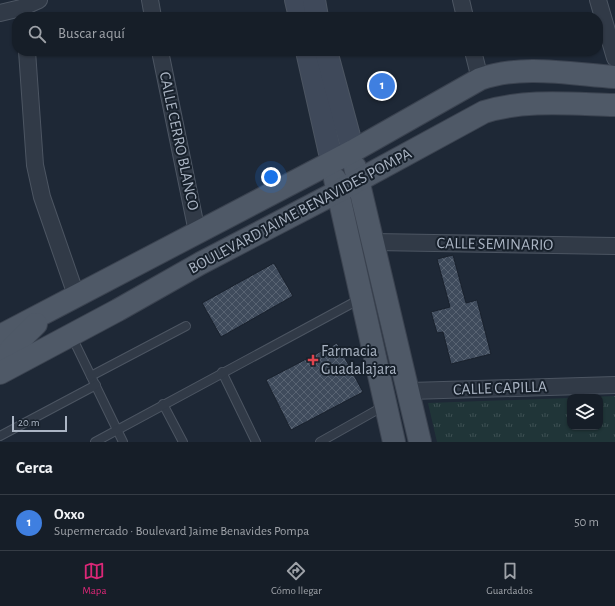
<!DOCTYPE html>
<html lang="es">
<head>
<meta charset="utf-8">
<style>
	body { margin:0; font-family:"Alegreya Sans",sans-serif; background:#1f2730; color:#f1f3f6 }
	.controls { position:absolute; right:12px; bottom:12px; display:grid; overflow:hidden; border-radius:8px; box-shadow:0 1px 3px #0004 }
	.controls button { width:36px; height:36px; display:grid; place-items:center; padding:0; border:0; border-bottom:1px solid #353c45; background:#161e28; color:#f1f3f6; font:20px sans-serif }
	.scale { position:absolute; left:12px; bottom:10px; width:55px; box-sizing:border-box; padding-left:4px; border:2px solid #abb5c4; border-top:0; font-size:11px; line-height:14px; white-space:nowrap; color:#abb5c4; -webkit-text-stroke:3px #17202b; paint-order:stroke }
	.you { position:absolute; left:271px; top:177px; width:14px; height:14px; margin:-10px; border:3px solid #fff; border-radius:50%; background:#1a73e8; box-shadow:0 0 0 6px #1a73e833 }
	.badge { display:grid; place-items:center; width:26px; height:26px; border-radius:50%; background:#db2777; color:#fff; font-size:13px; font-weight:700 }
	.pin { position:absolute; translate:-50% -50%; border:2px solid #fff; box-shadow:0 1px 4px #0006 }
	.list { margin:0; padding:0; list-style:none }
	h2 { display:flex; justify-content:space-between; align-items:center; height:52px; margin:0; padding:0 16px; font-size:17px }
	h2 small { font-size:13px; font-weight:400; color:#9ea2a8 }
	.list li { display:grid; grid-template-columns:26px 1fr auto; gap:12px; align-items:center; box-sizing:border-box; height:56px; padding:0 16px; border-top:1px solid #353c45 }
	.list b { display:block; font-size:15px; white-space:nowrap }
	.list p { margin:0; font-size:13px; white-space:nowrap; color:#9ea2a8 }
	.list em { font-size:13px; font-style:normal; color:#9ea2a8 }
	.icon { flex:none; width:22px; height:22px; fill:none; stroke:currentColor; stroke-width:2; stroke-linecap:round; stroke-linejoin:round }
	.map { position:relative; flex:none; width:615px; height:442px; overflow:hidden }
	.search { position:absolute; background:#161e28; box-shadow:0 1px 3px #0004; left:12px; right:12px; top:12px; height:44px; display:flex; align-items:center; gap:10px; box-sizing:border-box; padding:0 14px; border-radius:16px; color:#9ea2a8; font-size:15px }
	.sheet { height:108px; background:#161e28 }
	nav { display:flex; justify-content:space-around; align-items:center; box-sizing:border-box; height:56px; border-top:1px solid #353c45; background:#161e28; font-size:11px; color:#9ea2a8 }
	nav a { display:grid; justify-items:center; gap:2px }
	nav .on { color:#db2777 }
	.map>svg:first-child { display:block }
	.park { fill:url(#park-tufts) }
	.building { fill:url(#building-cross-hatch); stroke:#19212d }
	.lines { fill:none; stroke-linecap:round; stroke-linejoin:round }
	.lane-casing { stroke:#4c5562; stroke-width:10 }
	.street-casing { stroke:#4c5562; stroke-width:18 }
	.secondary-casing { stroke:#4c5562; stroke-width:24 }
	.primary-casing { stroke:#3b4350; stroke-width:24 }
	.lane { stroke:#313a47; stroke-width:8 }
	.street { stroke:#313a47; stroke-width:16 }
	.secondary { stroke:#3f495a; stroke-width:22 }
	.primary { stroke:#4f5967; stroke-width:22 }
	.health-dot { fill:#e0444e; stroke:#17202b; stroke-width:1.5 }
	.labels { text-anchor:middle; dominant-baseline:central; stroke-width:4; stroke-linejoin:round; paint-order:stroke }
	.street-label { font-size:16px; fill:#abb5c4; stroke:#17202b }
	.poi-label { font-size:16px; fill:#abb5c4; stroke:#17202b; text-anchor:start }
</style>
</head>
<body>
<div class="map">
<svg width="615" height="442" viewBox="0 0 615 442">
	<defs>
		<pattern id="park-tufts" width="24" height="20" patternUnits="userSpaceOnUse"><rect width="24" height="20" fill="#203538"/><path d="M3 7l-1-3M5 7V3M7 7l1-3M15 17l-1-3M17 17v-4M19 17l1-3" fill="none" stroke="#3e5053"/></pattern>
		<pattern id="building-cross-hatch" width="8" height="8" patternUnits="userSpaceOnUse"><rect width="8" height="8" fill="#3f4b5c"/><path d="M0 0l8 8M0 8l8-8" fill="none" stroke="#586372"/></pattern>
	</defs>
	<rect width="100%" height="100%" fill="#1e2836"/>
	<polygon class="park" points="615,396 615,442 437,442 428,403 570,398 570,427 600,427 600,397 588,397"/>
	<g class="building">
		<polygon points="453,255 466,303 477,300 491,354 451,364 443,332 437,333 431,312 450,307 437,259"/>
		<polygon points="274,263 293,296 221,337 202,303"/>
		<polygon points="337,343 363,392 291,430 266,380"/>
	</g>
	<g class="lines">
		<defs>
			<g id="lane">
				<polyline points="72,337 123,442"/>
				<polyline points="222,372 256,442"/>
				<polyline points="91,376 186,326"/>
				<polyline points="163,404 183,442"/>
				<polyline points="0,436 96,385"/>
				<polyline points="95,442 360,299"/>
				<polyline points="320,442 384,406"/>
			</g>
			<g id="street">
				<polyline points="150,0 153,17"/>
				<polyline points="461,0 465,17"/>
				<polyline points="598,0 615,58"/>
				<polyline points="0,13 21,8 39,0"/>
				<polyline points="27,51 35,165 42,197 76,295"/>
				<polyline points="160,51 197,232"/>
				<polyline points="473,51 480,79"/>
				<polyline points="374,242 615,246"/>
				<polyline points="410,391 615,385"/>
			</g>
			<g id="secondary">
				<polyline points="296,0 300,17"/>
				<polyline points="314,0 317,17"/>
				<polyline points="307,51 332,162"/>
				<polyline points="326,51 353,151"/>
			</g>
			<g id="primary">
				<polyline points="355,167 420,442"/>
				<polyline points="335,179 394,442"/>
				<path d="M0,336L353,151L480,79C522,64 571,74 615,77"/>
				<polyline points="0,371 11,349 36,324"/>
				<path d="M0,373L118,310L201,263L337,192L484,112C526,99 571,104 615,105"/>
			</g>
		</defs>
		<use href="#lane" class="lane-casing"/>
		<use href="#street" class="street-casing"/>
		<use href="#secondary" class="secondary-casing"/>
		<use href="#primary" class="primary-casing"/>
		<use href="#lane" class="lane"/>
		<use href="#street" class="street"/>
		<use href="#secondary" class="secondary"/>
		<use href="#primary" class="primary"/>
	</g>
	<path class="health-dot" d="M311 354h4v4h4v4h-4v4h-4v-4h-4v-4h4z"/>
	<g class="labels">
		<g class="street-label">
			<text transform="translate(179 141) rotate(78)">CALLE CERRO BLANCO</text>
			<text transform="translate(300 211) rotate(-28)">BOULEVARD JAIME BENAVIDES POMPA</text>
			<text transform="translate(495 244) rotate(1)">CALLE SEMINARIO</text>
			<text transform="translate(500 388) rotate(-2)">CALLE CAPILLA</text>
		</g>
		<g class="poi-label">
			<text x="321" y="351">Farmacia<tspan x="321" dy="18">Guadalajara</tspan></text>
		</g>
	</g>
</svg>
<div class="controls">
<button><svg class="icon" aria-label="layers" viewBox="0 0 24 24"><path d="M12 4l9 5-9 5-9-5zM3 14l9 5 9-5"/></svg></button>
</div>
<div class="scale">20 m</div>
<div class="you"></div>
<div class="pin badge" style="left:382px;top:86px;background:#3f7fe0">1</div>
<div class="search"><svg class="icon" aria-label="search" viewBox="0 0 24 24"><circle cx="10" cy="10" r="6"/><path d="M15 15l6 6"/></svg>Buscar aquí</div>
</div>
<section class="sheet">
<h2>Cerca<small></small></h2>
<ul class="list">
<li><span class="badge" style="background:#3f7fe0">1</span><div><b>Oxxo</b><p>Supermercado · Boulevard Jaime Benavides Pompa</p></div><em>50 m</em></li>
</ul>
</section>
<nav>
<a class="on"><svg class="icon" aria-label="map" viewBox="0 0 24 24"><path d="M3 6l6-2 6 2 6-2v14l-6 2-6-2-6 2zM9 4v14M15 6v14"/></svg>Mapa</a>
<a><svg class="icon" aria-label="directions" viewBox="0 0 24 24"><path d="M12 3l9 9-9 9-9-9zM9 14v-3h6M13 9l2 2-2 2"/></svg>Cómo llegar</a>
<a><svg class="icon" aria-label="saved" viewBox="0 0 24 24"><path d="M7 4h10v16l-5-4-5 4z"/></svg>Guardados</a>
</nav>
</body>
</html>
